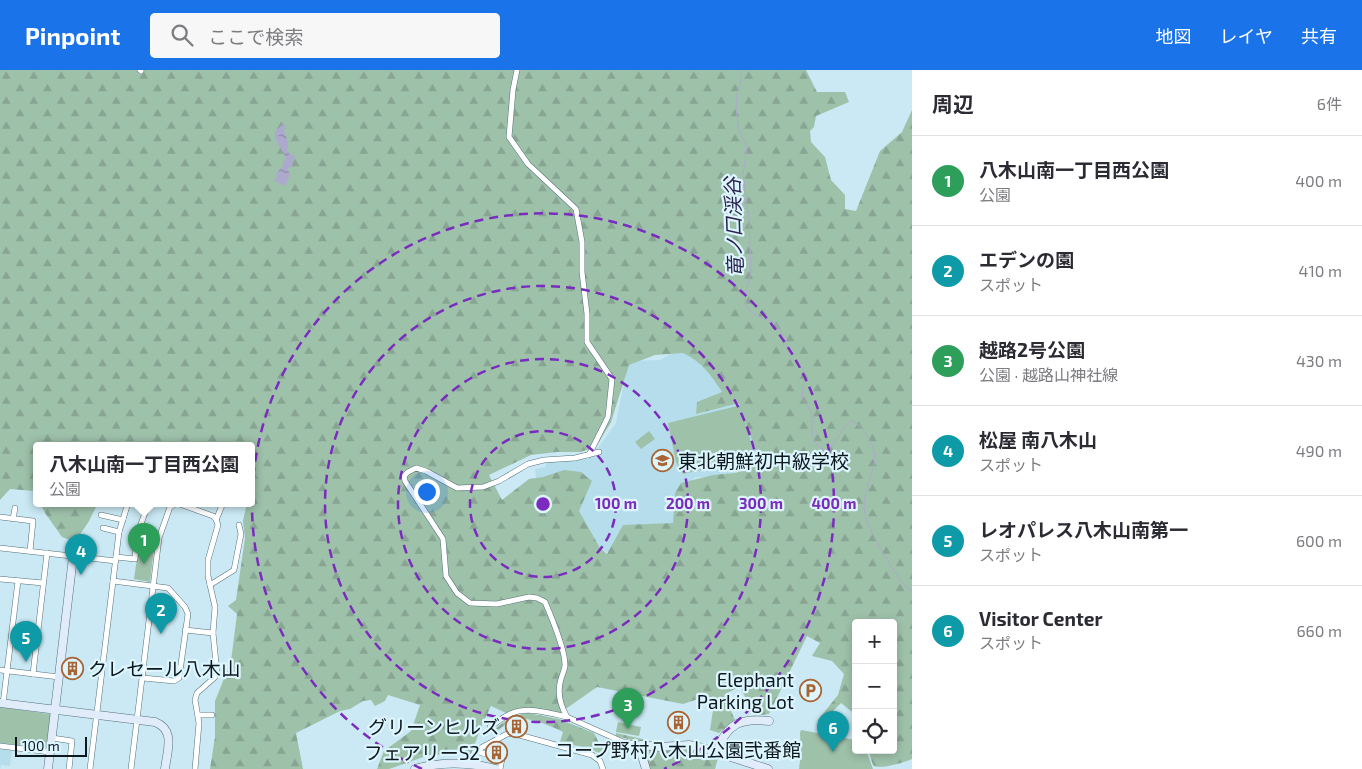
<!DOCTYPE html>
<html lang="ja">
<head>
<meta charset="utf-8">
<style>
	body { margin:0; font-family:"Exo 2","Noto Sans JP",sans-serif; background:#f7f7f7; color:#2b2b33 }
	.controls { position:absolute; right:15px; bottom:15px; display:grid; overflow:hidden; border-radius:5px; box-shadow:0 2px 8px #0003 }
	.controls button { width:45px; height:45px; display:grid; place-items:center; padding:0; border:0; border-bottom:1px solid #e1e1e2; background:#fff; color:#2b2b33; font:25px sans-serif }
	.scale { position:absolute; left:15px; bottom:12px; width:72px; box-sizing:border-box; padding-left:5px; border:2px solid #0d181c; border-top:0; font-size:14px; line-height:18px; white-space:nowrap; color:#0d181c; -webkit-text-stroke:4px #dcf5ff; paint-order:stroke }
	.you { position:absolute; left:426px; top:421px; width:18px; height:18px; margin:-12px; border:4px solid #fff; border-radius:50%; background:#1a73e8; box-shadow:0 0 0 8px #1a73e833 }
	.badge { display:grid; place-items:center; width:32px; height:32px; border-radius:50%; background:#1a73e8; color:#fff; font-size:16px; font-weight:700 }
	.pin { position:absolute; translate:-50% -41px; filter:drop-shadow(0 1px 2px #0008) }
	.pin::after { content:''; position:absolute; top:26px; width:18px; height:15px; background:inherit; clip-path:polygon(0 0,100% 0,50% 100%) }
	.popup { position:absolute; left:33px; top:372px; width:222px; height:65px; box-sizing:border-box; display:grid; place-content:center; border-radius:5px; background:#fff; filter:drop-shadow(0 1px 4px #0005); font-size:16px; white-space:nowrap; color:#7c7c81 }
	.popup b { font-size:19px; color:#2b2b33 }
	.popup::after { content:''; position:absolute; left:50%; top:100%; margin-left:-10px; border:10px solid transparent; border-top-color:#fff }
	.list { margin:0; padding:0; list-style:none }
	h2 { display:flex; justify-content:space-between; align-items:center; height:65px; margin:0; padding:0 20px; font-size:21px }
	h2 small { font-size:16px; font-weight:400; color:#7c7c81 }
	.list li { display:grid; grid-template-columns:32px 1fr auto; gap:15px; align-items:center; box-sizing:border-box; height:90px; padding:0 20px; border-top:1px solid #e1e1e2 }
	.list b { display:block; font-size:19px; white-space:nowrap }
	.list p { margin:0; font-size:16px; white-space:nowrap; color:#7c7c81 }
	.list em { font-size:16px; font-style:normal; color:#7c7c81 }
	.icon { flex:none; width:28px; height:28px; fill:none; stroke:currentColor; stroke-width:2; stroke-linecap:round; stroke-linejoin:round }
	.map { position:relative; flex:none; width:912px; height:699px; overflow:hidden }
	header { display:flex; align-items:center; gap:30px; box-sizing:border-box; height:70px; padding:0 25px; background:#1a73e8; color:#fff }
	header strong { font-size:24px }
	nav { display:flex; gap:28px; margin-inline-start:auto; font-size:18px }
	.search { width:350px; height:45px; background:#f7f7f7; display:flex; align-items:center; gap:12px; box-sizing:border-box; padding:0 18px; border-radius:5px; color:#7c7c81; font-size:19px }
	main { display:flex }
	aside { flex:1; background:#fff }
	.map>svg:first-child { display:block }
	.built { fill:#b6ddec }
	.green { fill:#9ec1aa }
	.forest { fill:url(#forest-firs); fill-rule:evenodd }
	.water { fill:url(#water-ripples) }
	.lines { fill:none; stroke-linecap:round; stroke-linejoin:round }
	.stream { stroke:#ada9cc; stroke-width:1 }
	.street-casing { stroke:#54707a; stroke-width:6 }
	.secondary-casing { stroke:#54707a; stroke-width:9 }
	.street { stroke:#fff; stroke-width:5 }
	.secondary { stroke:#e1ecfb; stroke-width:8 }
	.ring { fill:none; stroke:#7b2cbf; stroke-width:2.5; stroke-dasharray:9 6 }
	.labels { text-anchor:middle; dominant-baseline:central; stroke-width:4.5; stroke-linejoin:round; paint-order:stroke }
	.poi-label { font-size:19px; fill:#0d181c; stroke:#dcf5ff; text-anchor:end }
	.water-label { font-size:20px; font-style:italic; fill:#2b214e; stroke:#dcf5ff }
	.centre { fill:#7b2cbf; stroke:#dcf5ff; stroke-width:2.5 }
	.ring-label { font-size:15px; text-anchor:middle; font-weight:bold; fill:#7b2cbf; stroke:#dcf5ff; stroke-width:4.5; stroke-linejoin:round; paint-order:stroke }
</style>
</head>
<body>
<header>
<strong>Pinpoint</strong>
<div class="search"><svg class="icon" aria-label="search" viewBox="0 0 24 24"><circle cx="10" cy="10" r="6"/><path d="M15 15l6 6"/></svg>ここで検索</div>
<nav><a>地図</a><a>レイヤ</a><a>共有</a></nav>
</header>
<main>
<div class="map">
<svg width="912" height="699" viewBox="0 0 912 699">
	<defs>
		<pattern id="forest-firs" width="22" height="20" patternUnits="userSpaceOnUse" patternTransform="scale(1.25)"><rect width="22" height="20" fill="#9ec1aa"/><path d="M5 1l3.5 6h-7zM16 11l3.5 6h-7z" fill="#87a592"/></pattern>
		<pattern id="water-ripples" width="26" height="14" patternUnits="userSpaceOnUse" patternTransform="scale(1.25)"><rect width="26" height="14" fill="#ada9cc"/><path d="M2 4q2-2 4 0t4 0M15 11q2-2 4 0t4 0" fill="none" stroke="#8b89a5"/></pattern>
	</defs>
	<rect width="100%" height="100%" fill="#cae9f5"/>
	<g class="built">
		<polygon points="679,279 704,288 744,333 766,393 736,409 695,407 673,432 695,480 642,502 600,478 539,431 535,399 546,397 545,391 586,389 601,385 597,379 616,353 628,291 660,290"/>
		<polygon points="0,679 12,680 10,696 1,695 0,699"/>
	</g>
	<g class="green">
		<polygon points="741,335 755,388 683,404 676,392 668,353"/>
		<polygon points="649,361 655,369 641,379 635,372"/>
		<polygon points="139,474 154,479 150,512 134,509"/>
		<polygon points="0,637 49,644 51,646 47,678 0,673"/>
		<polygon points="618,652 641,657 639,666 616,662"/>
		<polygon points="801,660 856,670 856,680 866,680 873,699 799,699 801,683 800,663"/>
	</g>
	<g class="forest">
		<path d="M0,0H806L817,22H845L849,32L816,46L814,57L810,61L811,72L825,87L831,110L845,125V139L856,141L880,81L902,62L912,40V689C903,693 882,699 874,696C871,692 870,685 869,680H893V553H856V645L841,633L825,649L817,651L838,625L844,604L832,591L812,586L820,573L807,566L769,644L754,646L740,616L724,625L735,650L719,663L710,660L713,640L707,626L683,634L597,617L560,643C542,640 524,634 506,643L491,636L482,655L471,684L429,685L389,699H377L384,681L411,661L420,635L388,625L385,631L375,636L371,630L363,631L350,639L340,641L296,663L303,699H210L215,667V631L231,591L237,544L228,536L236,530L245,468L243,451L247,433H252V375H36V426L34,421L10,419L0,430ZM683,283C702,292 711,305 722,322L697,332L696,344L739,333L758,387L736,403L713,405L681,413L675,423L673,453L623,455L607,484L600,478L579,441L592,411L581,402L564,400L543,407L529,409L502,430L489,405L531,385L557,382H580L596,377L611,352L629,295L655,285Z"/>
		<polygon points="40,433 98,433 89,451 75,472 62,467 45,443"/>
		<path d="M528,643L559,649L594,663L600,675L609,680L605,686L591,679L560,672L563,662C551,656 527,645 513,650C506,653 499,660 493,664L492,661C504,652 512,645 528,643Z"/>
		<polygon points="616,663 647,670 646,672 632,670 616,666"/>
		<path d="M648,679H690L718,688L715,699H650C647,692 643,686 648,679Z"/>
	</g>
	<path class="water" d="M284,54L286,55L284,60L288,72L287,81L295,87L292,96L287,99L290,103L286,116L274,111L277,107L276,103L283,96V91L286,89C284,81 273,70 275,62C276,59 282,56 284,54Z"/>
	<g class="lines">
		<path class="stream" d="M741,0L742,5L737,24L736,38L738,57L747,77L743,104L749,150L751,202L745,227L746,234L750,241L757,246L775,253L784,266L789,285L803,299L804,310L802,328L812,343V362L814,370L819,378L826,380C838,374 840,359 851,351C864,355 875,376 875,389C873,405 865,419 864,435C862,453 896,507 909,520L912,519"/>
		<defs>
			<g id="street">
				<polyline points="140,0 141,1"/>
				<polyline points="517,0 513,20 509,67 528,94 576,139 582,172 582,202 587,244 587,272 612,309 608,347 589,385"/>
				<path d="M599,382L575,388L544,390L528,394L499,411L483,417L457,418L426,401L416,398L408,402L404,406L405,411L443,469L446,506L457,523L470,533L497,534L529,527L537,528L545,532C551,546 565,580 565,595C565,599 562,605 561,609C557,622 560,635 567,647L623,672L641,675"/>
				<polyline points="101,445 123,450"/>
				<polyline points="0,447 33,451 30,481"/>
				<polyline points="13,449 15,438"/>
				<polyline points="216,450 223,433"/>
				<polyline points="103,458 119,462"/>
				<polyline points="0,478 116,491"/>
				<polyline points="116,487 135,489 137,465 146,440"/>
				<polyline points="0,509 43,513"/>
				<polyline points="113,511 168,518 185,537 188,544 179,608 174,611 143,608"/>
				<polyline points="210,515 234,500 241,464 239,455"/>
				<polyline points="185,560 213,563"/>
				<polyline points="0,600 59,607"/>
				<polyline points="33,604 47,483"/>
				<polyline points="3,634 18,511"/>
				<polyline points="198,645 212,645"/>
				<path d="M490,657C496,653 503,647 510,644C527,636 550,643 567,647"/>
				<polyline points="52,668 72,671 69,699"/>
				<polyline points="0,676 50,682"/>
				<polyline points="90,699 119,462 128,433"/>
				<polyline points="131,699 159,468 170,437 177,433 213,446 216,449 218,455 208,490 208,506 215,537 213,563 217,603 215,607 197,623 195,630 199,653 195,699"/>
				<polyline points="500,699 502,689 479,682 479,679 507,664 512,663 592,685 600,691 603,699"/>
			</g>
			<g id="secondary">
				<path d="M0,633L155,652C176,660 167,681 165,699"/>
				<path d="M717,681C727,653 741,648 769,651"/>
				<polyline points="48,699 73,487"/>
				<path d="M415,699C442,691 469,692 496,699"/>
				<polyline points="646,699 642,686 641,675 660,677 689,675 703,678 768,699"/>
			</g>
		</defs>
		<use href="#street" class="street-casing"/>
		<use href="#secondary" class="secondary-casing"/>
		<use href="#street" class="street"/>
		<use href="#secondary" class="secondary"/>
	</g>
	<g class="ring">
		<circle cx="543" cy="434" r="73"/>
		<circle cx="543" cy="434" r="145"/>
		<circle cx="543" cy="434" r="218"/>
		<path d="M422 699A291 291 0 1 1 664 699"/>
	</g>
	<defs>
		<symbol id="school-ring" viewBox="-11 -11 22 22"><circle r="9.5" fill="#dcf5ff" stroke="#a86533" stroke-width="1.5"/><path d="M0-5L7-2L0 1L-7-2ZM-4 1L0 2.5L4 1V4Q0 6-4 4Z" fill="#a86533"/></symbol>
		<symbol id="building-ring" viewBox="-11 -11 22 22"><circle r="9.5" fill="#dcf5ff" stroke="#a86533" stroke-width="1.5"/><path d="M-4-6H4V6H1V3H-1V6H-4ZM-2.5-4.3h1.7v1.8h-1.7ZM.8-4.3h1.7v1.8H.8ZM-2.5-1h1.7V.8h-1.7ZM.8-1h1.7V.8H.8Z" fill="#a86533"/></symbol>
		<symbol id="parking-ring" viewBox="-11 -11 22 22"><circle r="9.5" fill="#dcf5ff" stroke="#a86533" stroke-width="1.5"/><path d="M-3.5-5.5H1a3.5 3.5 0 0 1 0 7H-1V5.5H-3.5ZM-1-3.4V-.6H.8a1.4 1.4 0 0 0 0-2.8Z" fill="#a86533"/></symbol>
	</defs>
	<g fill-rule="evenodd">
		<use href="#school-ring" x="650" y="378" width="25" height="25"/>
		<use href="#building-ring" x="60" y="586" width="25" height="25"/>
		<use href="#parking-ring" x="798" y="608" width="25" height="25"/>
		<use href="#building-ring" x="666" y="640" width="25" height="25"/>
		<use href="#building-ring" x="504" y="644" width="25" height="25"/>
		<use href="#building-ring" x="484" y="670" width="25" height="25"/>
	</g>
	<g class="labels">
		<g class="poi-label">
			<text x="678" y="390" text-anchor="start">東北朝鮮初中級学校</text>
			<text x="88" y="598" text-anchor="start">クレセール八木山</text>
			<text x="794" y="609">Elephant<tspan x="794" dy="22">Parking Lot</tspan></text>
			<text x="500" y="656">グリーンヒルズ</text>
			<text x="678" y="679" text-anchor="middle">コープ野村八木山公園弐番館</text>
			<text x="480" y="682">フェアリーS2</text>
		</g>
		<g class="water-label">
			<text transform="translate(733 157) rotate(-92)">竜ノ口渓谷</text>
		</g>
	</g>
	<circle cx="543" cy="434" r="8" class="centre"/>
	<g class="ring-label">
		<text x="616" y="439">100 m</text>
		<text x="688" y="439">200 m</text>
		<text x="761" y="439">300 m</text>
		<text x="834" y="439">400 m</text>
	</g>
</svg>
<div class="controls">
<button>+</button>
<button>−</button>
<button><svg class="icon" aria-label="locate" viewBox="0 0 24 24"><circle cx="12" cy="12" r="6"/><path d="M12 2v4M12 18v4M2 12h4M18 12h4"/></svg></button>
</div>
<div class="scale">100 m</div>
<div class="you"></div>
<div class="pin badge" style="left:144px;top:494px;background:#2e9e5b">1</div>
<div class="popup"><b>八木山南一丁目西公園</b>公園</div>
<div class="pin badge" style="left:161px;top:564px;background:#0f9aa8">2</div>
<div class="pin badge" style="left:628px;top:659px;background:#2e9e5b">3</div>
<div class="pin badge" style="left:81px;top:505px;background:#0f9aa8">4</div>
<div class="pin badge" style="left:26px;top:592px;background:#0f9aa8">5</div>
<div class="pin badge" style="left:833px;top:682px;background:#0f9aa8">6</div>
</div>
<aside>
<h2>周辺<small>6件</small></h2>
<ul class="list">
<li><span class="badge" style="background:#2e9e5b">1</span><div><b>八木山南一丁目西公園</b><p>公園</p></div><em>400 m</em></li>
<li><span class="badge" style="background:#0f9aa8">2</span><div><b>エデンの園</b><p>スポット</p></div><em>410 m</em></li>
<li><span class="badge" style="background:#2e9e5b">3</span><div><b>越路2号公園</b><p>公園 · 越路山神社線</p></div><em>430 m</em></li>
<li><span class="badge" style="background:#0f9aa8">4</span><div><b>松屋 南八木山</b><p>スポット</p></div><em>490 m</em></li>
<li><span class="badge" style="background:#0f9aa8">5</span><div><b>レオパレス八木山南第一</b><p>スポット</p></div><em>600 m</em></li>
<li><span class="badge" style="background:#0f9aa8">6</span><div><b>Visitor Center</b><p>スポット</p></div><em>660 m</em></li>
</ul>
</aside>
</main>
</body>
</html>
